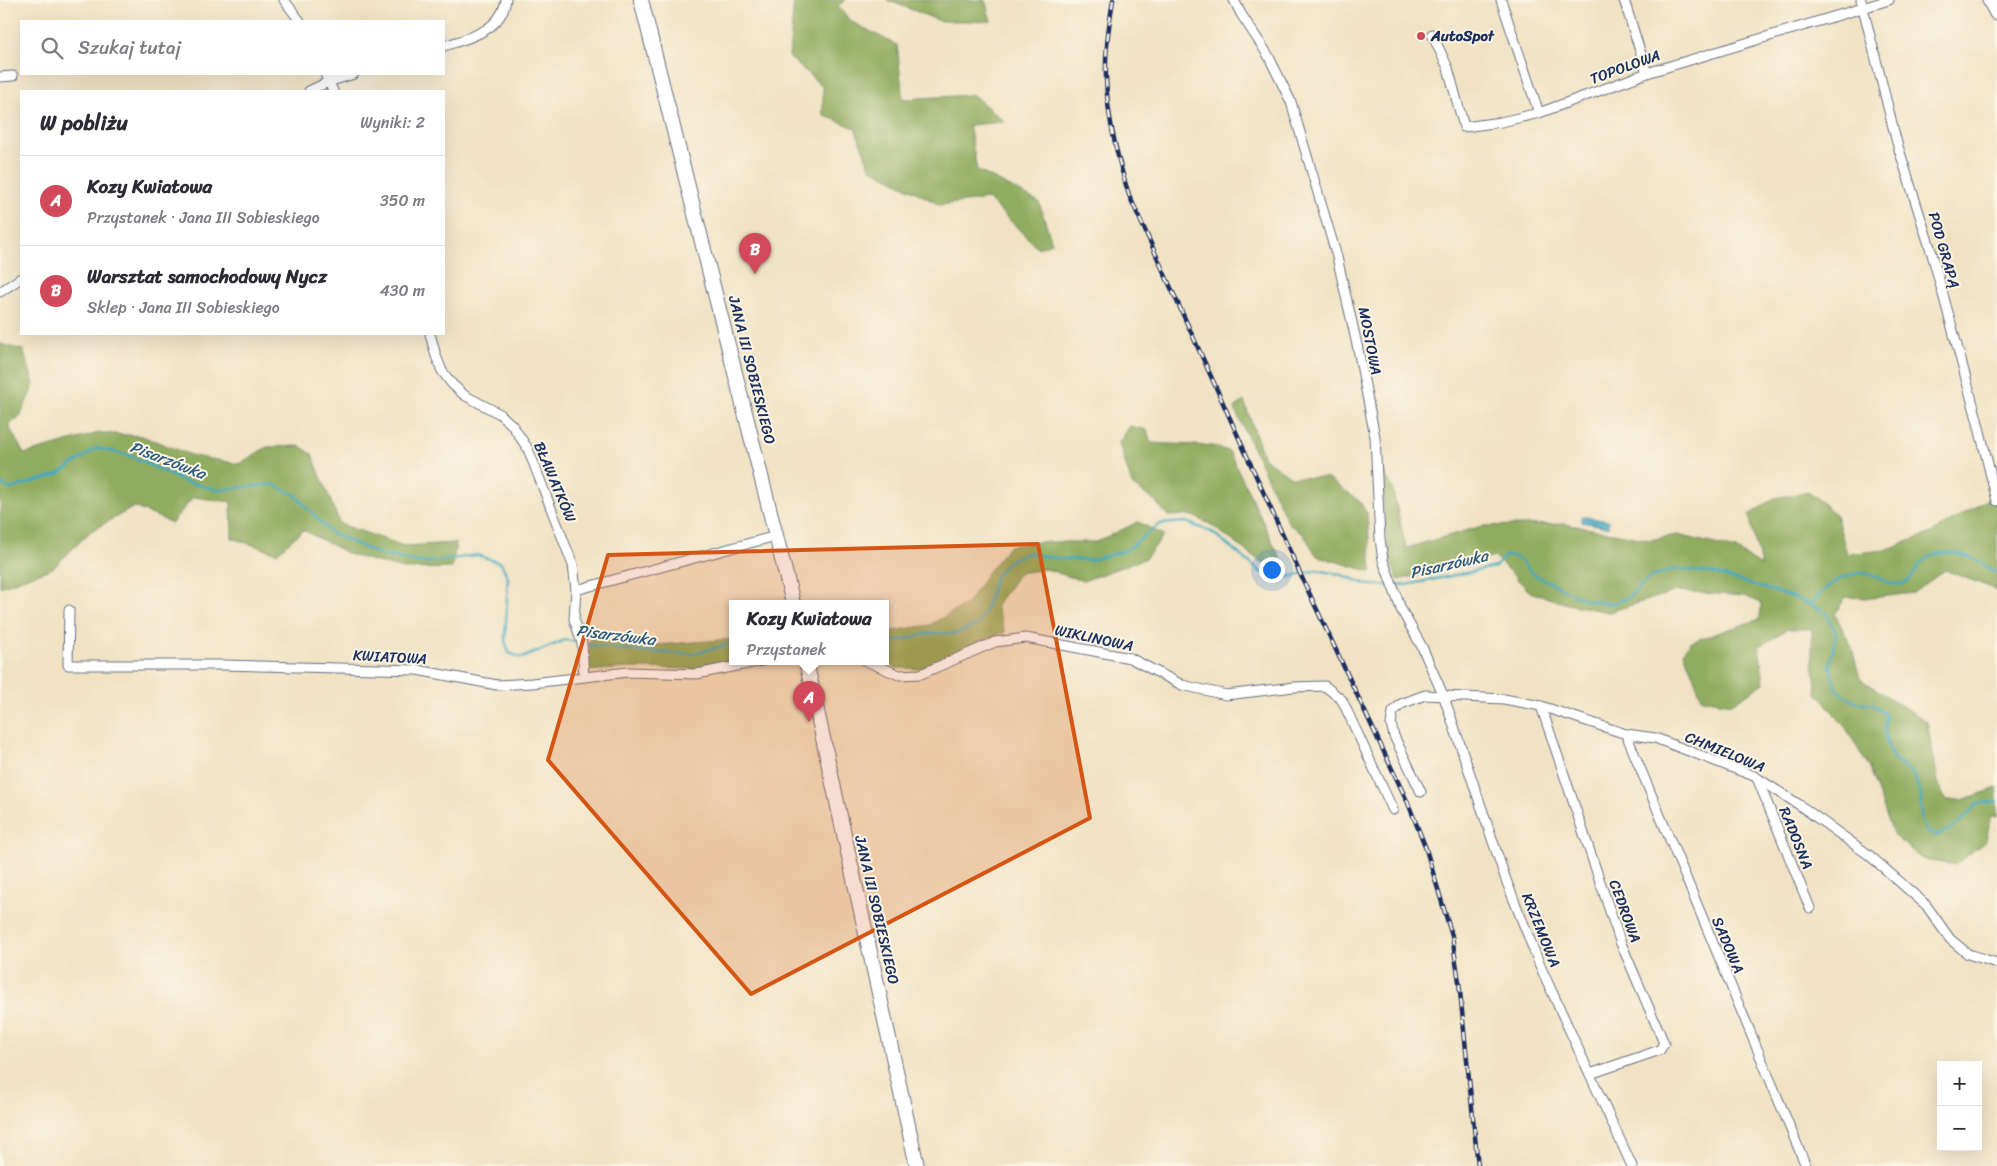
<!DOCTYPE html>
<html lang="pl">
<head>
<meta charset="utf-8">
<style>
	body { margin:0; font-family:Sriracha,sans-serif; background:#f2f2f3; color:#2b2b33 }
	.controls { position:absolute; right:15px; bottom:15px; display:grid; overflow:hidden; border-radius:0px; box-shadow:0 5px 20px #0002 }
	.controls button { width:45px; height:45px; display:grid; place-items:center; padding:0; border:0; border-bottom:1px solid #e1e1e2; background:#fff; color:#2b2b33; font:25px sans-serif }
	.you { position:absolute; left:1271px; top:569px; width:18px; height:18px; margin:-12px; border:4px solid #fff; border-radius:50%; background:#1a73e8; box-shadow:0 0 0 8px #1a73e833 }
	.badge { display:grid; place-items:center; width:32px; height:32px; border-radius:50%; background:#d1495b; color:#fff; font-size:16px; font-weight:700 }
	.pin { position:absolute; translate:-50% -41px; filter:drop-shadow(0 1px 2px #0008) }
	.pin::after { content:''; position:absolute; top:26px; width:18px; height:15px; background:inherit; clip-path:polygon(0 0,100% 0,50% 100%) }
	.popup { position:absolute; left:729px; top:600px; width:160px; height:65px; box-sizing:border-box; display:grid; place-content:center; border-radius:0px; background:#fff; filter:drop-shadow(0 1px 4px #0005); font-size:16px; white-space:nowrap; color:#7c7c81 }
	.popup b { font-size:19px; color:#2b2b33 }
	.popup::after { content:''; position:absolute; left:50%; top:100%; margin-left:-10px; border:10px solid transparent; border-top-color:#fff }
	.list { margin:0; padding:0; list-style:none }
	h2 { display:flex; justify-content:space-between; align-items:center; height:65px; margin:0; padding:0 20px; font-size:21px }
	h2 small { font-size:16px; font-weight:400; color:#7c7c81 }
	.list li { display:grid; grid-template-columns:32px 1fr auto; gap:15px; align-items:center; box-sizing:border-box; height:90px; padding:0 20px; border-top:1px solid #e1e1e2 }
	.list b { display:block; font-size:19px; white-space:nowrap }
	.list p { margin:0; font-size:16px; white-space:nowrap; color:#7c7c81 }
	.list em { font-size:16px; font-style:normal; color:#7c7c81 }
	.icon { flex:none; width:28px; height:28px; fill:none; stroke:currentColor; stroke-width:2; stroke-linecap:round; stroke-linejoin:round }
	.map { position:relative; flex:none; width:1997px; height:1166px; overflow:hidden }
	.search { position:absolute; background:#fff; box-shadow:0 5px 20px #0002; left:20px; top:20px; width:425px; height:55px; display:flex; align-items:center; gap:12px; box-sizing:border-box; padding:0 18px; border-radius:0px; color:#7c7c81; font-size:19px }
	.panel { position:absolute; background:#fff; box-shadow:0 5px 20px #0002; left:20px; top:90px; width:425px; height:245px; border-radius:0px }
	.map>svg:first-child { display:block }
	.forest { fill:#90ac5e; stroke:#566e5e }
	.water { fill:#3fa9bf; stroke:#2d6c8e }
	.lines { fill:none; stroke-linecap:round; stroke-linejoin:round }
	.stream { stroke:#3fa9bf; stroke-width:2.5 }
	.street-casing { stroke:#666e81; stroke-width:11 }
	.secondary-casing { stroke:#666e81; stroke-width:16 }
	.primary-casing { stroke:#666e81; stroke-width:17 }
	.street { stroke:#fff; stroke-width:9 }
	.secondary { stroke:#fff; stroke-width:14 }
	.primary { stroke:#fff; stroke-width:15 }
	.rail-casing { stroke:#1b2f5e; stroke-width:4.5 }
	.rail { stroke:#fcf5e5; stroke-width:2.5; stroke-dasharray:8; stroke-linecap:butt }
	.marked { fill:#d45514; fill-opacity:0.2; stroke:#d45514; stroke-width:4; stroke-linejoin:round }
	.poi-dot { fill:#d1495b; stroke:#fcf5e5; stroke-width:2 }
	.labels { text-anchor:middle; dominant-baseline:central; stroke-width:4; stroke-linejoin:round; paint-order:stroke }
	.poi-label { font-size:15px; font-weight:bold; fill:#1b2f5e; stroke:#fcf5e5; text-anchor:start }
	.street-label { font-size:15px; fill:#1b2f5e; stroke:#fcf5e5 }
	.water-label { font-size:16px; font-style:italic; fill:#285a80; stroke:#fcf5e5 }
</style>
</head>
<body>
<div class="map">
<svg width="1997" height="1166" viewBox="0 0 1997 1166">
	<rect width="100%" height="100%" fill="#fcf5e5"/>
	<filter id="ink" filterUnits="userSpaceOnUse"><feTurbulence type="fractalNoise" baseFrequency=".02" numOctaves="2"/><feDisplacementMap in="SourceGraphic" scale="10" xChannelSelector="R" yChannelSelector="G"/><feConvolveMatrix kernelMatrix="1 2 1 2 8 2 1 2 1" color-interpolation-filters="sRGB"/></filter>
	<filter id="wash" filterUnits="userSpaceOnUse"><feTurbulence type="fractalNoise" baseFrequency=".0096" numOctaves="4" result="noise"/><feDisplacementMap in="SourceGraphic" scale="20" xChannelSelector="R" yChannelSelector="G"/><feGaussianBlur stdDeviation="1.12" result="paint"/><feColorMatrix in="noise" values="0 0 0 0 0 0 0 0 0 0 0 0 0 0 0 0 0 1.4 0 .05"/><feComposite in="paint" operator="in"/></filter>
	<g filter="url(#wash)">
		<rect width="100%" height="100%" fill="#f0e2c3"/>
		<g class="forest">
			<polygon points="794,0 846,0 838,5 850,21 897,45 903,99 973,95 1005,122 969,125 977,170 1039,202 1052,243 1038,248 988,199 940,205 870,168 855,128 823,115 823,87 789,57"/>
			<polygon points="887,0 985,0 991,21 940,21"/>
			<polygon points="0,344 23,350 34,384 20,417 8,425 24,454 99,433 142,436 194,456 239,464 267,447 300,446 312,454 340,524 404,546 456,543 452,568 403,569 351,555 303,530 277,553 232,538 231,502 193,497 172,523 134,507 91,531 53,568 0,587"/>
			<polygon points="1244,401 1264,458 1291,477 1327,478 1359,501 1367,513 1372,572 1317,556 1304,535 1289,524 1234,408"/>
			<polygon points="1130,426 1147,430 1151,443 1212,446 1229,451 1284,566 1261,562 1210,524 1191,515 1168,516 1155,501 1132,485 1119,443"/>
			<path d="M1382,467L1392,487L1406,548L1482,526L1565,524L1650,540L1677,535L1736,549L1761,566L1749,515L1774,498L1810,492L1836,515L1847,554L1885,550L1931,533L1997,494V590L1945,570L1913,593L1871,598L1846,597L1835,614L1852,648L1860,679L1927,722L1938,781L1945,800H1962L1997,788V816H1991L1986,841L1955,865L1924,860L1894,836L1868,766L1846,728L1817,693L1812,654V629H1787L1759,647L1764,683L1732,704L1702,699L1684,652L1690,642L1760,619L1761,603L1744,596L1677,591L1609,612L1567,604L1530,592L1495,557L1398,580C1383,547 1383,503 1382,467Z"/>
			<polygon points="1138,522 1164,535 1146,558 1083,581 1046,569 1019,573 996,606 1005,632 977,643 921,669 897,668 880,661 885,661 885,632 930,625 968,603 987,573 1009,546 1038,542 1096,542"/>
			<polygon points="590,639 656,645 733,639 733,661 697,669 627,668 588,671"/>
		</g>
		<polygon class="water" points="1581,516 1609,521 1608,527 1582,522"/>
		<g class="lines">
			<g class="stream">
				<polyline points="0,483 10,489 59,474 97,448 131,456 183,481 219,490 273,484 295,495 331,533 381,555 426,563 477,555 501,563 508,578 505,641 509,653 522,658 565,640 579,642"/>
				<polyline points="1395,585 1406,585 1495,567 1505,556 1517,557 1533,574 1586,600 1611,604 1628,598 1650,577 1676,569 1713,573 1793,597 1824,611 1836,632 1830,666 1836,690 1855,702 1872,704 1886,715 1885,737 1893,759 1913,774 1921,794 1921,820 1927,833 1939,835 1955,827 1977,804 1997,801"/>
				<path d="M1809,604C1815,600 1818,597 1823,591C1833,581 1846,575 1860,573C1874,571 1889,589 1904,583C1915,579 1915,567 1923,561C1940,547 1965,553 1981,563C1987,566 1990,570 1997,573"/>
				<polyline points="885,640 898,641 929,633 955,634 977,625 986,609 996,575 1009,561 1028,553 1060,559 1091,560 1125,551 1160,524 1186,522 1212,532 1261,572 1273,576 1289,577 1317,570 1339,574 1369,585 1390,585"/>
				<polyline points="584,643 595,646 641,652 694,654 733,643"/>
			</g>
		</g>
	</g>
	<g filter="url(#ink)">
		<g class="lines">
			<defs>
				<g id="street">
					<polyline points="284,0 300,21"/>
					<polyline points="1234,0 1241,14 1268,55 1291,102 1337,257 1358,349 1375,437 1380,539 1383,560 1401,609 1422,647 1444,697 1506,880 1541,968 1632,1166"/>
					<polyline points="1501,0 1539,113"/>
					<polyline points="1624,0 1647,73"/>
					<polyline points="1861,0 1897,143 1932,254 1977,419 1997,501"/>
					<polyline points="1432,34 1448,68 1464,127 1501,122 1539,113 1647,73 1889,0"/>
					<path d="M444,46C469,38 501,31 506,0"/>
					<polyline points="325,74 333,91"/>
					<polyline points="0,77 13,76"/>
					<polyline points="309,91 328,82 354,74"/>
					<polyline points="0,292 21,278"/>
					<polyline points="430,334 436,356 442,371 452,384 464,395 500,414 512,425 528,449 573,565 576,590 574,619 582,643 584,677"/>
					<polyline points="576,590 776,536"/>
					<polyline points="69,610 68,665 223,665 417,670 497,685 532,683 628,672 697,674 762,661"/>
					<polyline points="866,661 899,675 921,674 995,642 1026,638 1130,658 1182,685 1226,695 1294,687 1325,686 1342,700 1393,810"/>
					<polyline points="1541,706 1620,941 1664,1043 1660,1050 1590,1074"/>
					<polyline points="1626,734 1806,1166"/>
					<polyline points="1757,778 1810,908"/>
					<polyline points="1421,792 1394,736 1391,724 1393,712 1401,704 1425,695 1504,699 1541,706 1626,734 1655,738 1754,776 1798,804 1869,855 1926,905 1950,939 1968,954 1997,963"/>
				</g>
				<g id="secondary">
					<polyline points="641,0 793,603"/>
					<polyline points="806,661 917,1166"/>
				</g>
				<polyline id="primary" points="1990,0 1997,13"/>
			</defs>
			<use href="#street" class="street-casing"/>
			<use href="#secondary" class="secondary-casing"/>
			<use href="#primary" class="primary-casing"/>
			<use href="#street" class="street"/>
			<use href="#secondary" class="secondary"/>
			<use href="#primary" class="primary"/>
			<defs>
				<path id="rail" d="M1113,0C1109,25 1105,51 1106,77C1107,118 1117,157 1129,195L1303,580L1408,803L1425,846L1452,936L1459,982L1478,1166"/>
			</defs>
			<use href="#rail" class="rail-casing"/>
			<use href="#rail" class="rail"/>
		</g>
	</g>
	<path class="marked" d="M1038,544L1090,818L751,994L548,760L608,555Z"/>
	<circle class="poi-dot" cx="1421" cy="36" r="5"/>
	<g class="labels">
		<g class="poi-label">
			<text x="1431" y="36">AutoSpot</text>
		</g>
		<g class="street-label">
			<text transform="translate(1625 67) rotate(-20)">TOPOLOWA</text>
			<text transform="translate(1944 250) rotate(74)">POD GRAPĄ</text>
			<text transform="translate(1370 341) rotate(79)">MOSTOWA</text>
			<text transform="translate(752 370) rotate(76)">JANA III SOBIESKIEGO</text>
			<text transform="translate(555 482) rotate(67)">BŁAWATKÓW</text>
			<text transform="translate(1094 638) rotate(12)">WIKLINOWA</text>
			<text transform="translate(390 657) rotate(3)">KWIATOWA</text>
			<text transform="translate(1725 752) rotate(22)">CHMIELOWA</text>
			<text transform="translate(1796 838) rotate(68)">RADOSNA</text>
			<text transform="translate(877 910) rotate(77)">JANA III SOBIESKIEGO</text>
			<text transform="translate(1625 911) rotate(70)">CEDROWA</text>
			<text transform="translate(1541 930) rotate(68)">KRZEMOWA</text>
			<text transform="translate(1728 945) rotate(67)">SADOWA</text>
		</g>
		<g class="water-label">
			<text transform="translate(168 460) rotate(21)">Pisarzówka</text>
			<text transform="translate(1449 564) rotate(-13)">Pisarzówka</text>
			<text transform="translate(616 635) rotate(7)">Pisarzówka</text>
		</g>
	</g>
</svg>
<div class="controls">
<button>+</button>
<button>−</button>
</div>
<div class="you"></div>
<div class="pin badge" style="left:809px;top:722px">A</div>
<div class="popup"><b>Kozy Kwiatowa</b>Przystanek</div>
<div class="pin badge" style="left:755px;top:274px">B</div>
<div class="search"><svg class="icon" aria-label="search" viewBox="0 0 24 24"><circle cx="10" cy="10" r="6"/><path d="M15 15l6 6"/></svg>Szukaj tutaj</div>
<section class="panel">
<h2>W pobliżu<small>Wyniki: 2</small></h2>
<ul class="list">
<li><span class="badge">A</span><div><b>Kozy Kwiatowa</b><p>Przystanek · Jana III Sobieskiego</p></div><em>350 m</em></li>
<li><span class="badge">B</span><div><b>Warsztat samochodowy Nycz</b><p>Sklep · Jana III Sobieskiego</p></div><em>430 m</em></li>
</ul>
</section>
</div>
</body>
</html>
